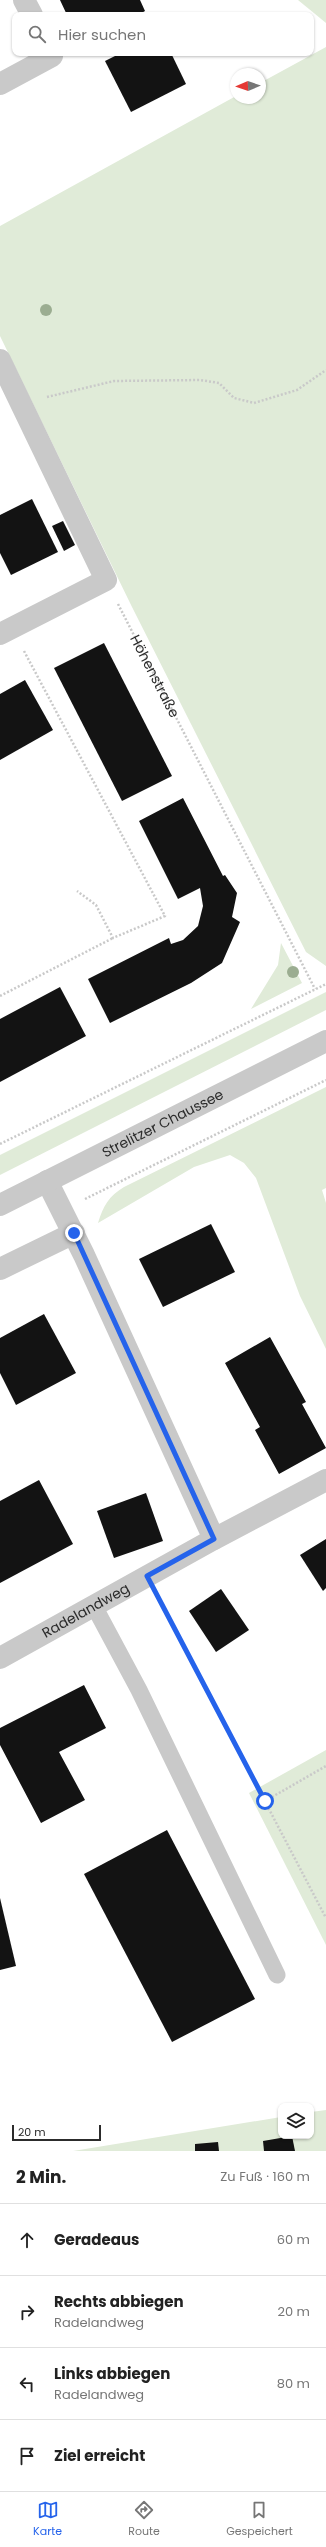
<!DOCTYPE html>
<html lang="de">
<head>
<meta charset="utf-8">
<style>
	body { margin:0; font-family:Poppins,sans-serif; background:#f2f2f2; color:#222 }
	.controls { position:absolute; right:12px; bottom:12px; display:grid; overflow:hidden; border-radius:8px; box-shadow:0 1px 3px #0004 }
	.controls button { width:36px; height:36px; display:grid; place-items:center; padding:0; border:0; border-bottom:1px solid #e0e0e0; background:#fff; color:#222; font:20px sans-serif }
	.compass { position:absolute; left:230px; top:68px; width:36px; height:36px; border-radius:50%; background:#fff; box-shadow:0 1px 3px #0004; rotate:268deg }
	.scale { position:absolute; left:12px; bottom:10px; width:89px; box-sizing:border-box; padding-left:4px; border:2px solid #2c2c2c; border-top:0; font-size:11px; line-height:14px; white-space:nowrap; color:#2c2c2c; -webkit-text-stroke:3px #fff; paint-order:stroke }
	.stop { position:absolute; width:12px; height:12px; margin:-9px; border:3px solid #2563eb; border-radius:50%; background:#fff }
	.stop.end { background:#2563eb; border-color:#fff; box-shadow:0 1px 4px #0008 }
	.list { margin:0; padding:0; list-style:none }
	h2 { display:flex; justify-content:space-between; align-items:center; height:52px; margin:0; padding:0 16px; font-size:17px }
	h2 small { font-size:13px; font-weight:400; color:#767676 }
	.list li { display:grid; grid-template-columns:26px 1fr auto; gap:12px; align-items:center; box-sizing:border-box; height:72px; padding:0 16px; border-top:1px solid #e0e0e0 }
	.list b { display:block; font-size:15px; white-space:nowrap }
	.list p { margin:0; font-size:13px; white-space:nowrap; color:#767676 }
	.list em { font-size:13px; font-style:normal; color:#767676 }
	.icon { flex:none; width:22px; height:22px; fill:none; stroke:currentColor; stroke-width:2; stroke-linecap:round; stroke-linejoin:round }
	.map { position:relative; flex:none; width:326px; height:2151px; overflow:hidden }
	.search { position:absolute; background:#fff; box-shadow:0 1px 3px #0004; left:12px; right:12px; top:12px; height:44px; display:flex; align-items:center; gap:10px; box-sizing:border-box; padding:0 14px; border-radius:8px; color:#767676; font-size:15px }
	.sheet { height:340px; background:#fff }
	nav { display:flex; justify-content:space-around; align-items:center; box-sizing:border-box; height:56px; border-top:1px solid #e0e0e0; background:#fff; font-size:11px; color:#767676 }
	nav a { display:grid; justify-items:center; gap:2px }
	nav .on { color:#2563eb }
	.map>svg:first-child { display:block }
	.green { fill:#e0ebd8 }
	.building { fill:#131313 }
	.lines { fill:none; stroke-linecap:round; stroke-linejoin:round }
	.path { stroke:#c9c9c9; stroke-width:2.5; stroke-dasharray:2 2; stroke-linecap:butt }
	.service { stroke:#c9c9c9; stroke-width:17 }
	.minor { stroke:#c9c9c9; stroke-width:22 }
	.tree { fill:#9bad91 }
	.route { stroke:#2563eb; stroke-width:5 }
	.labels { text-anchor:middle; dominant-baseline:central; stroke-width:4; stroke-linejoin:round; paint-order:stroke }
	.street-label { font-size:14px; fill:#2c2c2c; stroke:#fff }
</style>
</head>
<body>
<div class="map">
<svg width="326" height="2151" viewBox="0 0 326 2151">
	<rect width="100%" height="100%" fill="#fff"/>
	<g class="green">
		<polygon points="298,0 326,0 326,23"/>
		<polygon points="326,47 326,966 306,952 132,607 0,336 0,226 236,96 260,98 260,83"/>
		<polygon points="281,943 302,983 251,1009 278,965"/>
		<polygon points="326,992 326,1010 0,1175 0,1155"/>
		<path d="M326,1087V1188L322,1190L326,1203V1349L300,1296L256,1178L244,1163L230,1155L194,1167L98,1223C103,1206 109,1196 124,1187Z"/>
		<polygon points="326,1750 326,1945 249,1793"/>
		<polygon points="326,2110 326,2151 73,2151 281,2117 281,2136 311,2136 311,2112"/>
	</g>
	<g class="building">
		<polygon points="60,0 140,0 145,11 138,15 67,15"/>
		<polygon points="121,53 171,53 186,84 131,112 105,61"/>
		<polygon points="32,499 58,552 11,575 0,553 0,515"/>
		<polygon points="63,521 75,545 64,551 52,526"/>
		<polygon points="104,643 172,776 122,801 54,668"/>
		<polygon points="25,680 53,730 0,760 0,694"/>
		<polygon points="183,798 223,876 225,875 237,893 232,917 240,922 222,963 191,983 110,1023 88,979 169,938 171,944 183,940 198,926 203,906 200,888 178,899 139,821"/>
		<polygon points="60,987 86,1036 0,1082 0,1019"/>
		<polygon points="211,1224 235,1272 163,1307 139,1259"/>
		<polygon points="44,1314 76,1373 16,1405 0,1373 0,1338"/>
		<polygon points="270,1337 306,1402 302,1404 326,1448 279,1474 255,1430 260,1427 225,1363"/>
		<polygon points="39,1480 73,1544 0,1583 0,1501"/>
		<polygon points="146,1493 163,1541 114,1558 97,1511"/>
		<polygon points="326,1539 326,1588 323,1591 300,1555"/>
		<polygon points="221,1589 249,1630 216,1652 189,1611"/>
		<polygon points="84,1685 106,1728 59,1752 85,1800 41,1823 0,1745 0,1728"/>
		<polygon points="167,1830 255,1999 172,2042 84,1874"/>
		<polygon points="0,1898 16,1966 0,1970"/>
		<polygon points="292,2136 295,2151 264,2151 263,2141"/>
		<polygon points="218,2142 219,2151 195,2151 195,2144"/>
	</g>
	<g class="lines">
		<g class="path">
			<polyline points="47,397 114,381 200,380 219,383 234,398 254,403 297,390 326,370"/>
			<path id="s1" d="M118,604L315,989"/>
			<polyline points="24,651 165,916 113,938 96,905 77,891"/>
			<polyline points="0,996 113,938"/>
			<polyline points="0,1144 326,984"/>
			<polyline points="85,1199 326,1080"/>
			<polyline points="159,1599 326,1918"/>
			<polyline points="265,1801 326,1766"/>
		</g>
		<polyline class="service" points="94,1606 139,1690 277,1975"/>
		<g class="minor">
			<polyline points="24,0 32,15"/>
			<polyline points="0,84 52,56 51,53"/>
			<polyline points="0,360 106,580 0,634"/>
			<polyline points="47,1181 84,1255 214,1539"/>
			<path id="s2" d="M0,1205L326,1041"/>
			<polyline points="0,1269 74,1233"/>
			<path id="s3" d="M0,1658L214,1539L326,1480"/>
		</g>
	</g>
	<g class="tree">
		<circle cx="46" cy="310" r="6"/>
		<circle cx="293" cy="972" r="6"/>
	</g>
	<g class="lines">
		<polyline class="route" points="74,1233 214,1539 147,1576 265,1801"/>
	</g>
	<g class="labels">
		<g class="street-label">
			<text stroke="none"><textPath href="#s1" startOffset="81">Höhenstraße</textPath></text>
			<text stroke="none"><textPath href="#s2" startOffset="182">Strelitzer Chaussee</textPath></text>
			<text stroke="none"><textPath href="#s3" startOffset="98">Radelandweg</textPath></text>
		</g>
	</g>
</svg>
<div class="controls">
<button><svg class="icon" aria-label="layers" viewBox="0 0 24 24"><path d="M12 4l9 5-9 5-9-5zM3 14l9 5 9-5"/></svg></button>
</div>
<svg class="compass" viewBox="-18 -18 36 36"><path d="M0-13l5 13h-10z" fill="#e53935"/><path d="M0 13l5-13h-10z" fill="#767676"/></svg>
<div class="scale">20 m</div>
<div class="stop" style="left:265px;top:1801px"></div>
<div class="stop end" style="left:74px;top:1233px"></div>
<div class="search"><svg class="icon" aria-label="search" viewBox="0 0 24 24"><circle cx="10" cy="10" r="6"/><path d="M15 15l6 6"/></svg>Hier suchen</div>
</div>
<section class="sheet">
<h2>2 Min.<small>Zu Fuß · 160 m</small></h2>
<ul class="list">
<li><svg class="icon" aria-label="ahead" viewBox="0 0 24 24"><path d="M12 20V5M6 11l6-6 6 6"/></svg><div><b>Geradeaus</b></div><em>60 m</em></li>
<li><svg class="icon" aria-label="right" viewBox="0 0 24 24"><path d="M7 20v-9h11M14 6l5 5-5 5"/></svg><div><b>Rechts abbiegen</b><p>Radelandweg</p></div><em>20 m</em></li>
<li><svg class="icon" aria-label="left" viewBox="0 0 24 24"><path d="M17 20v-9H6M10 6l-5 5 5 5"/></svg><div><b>Links abbiegen</b><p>Radelandweg</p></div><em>80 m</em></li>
<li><svg class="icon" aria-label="arrive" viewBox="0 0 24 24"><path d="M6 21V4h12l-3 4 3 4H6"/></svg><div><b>Ziel erreicht</b></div></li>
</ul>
</section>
<nav>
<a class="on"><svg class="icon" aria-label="map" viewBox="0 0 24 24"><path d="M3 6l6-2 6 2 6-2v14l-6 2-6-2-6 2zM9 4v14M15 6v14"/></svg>Karte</a>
<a><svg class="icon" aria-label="directions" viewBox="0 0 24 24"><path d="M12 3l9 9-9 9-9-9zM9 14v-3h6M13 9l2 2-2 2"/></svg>Route</a>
<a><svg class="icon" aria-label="saved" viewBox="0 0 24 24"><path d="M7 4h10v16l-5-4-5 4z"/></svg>Gespeichert</a>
</nav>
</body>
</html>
